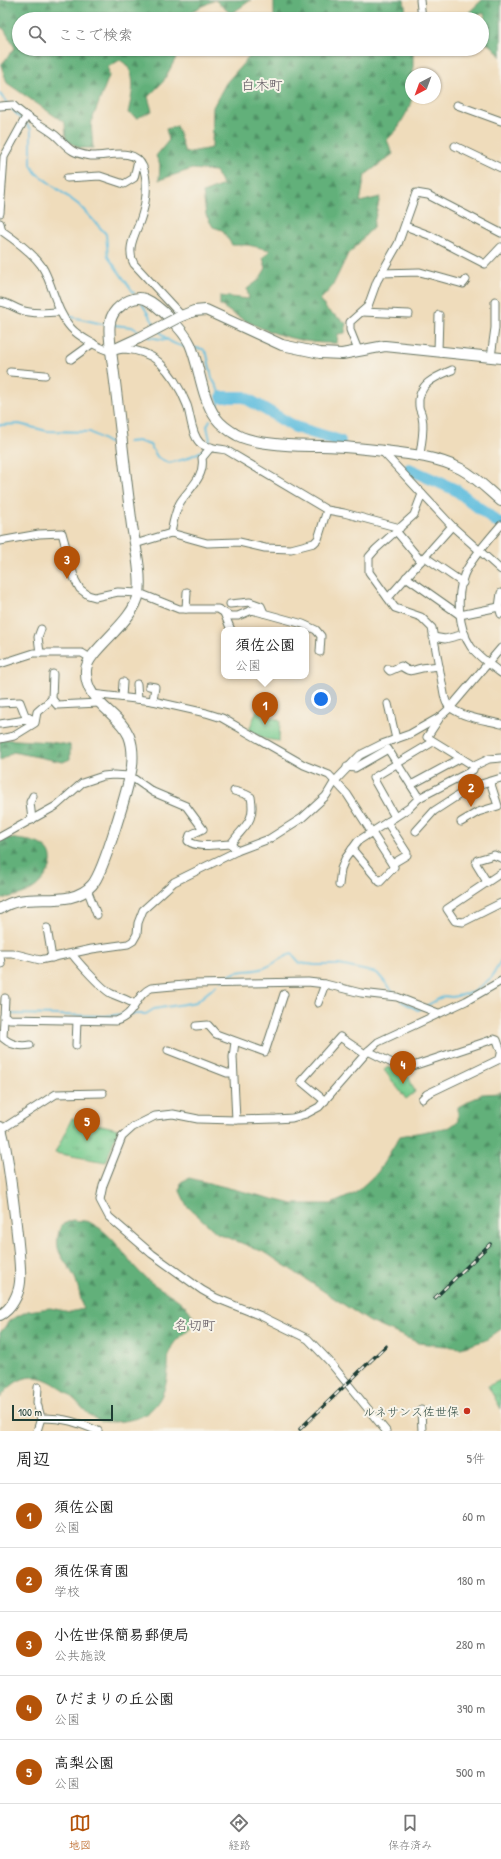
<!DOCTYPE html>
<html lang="ja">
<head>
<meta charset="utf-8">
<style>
	body { margin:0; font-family:"Patrick Hand","Klee One",sans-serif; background:#f2f2f2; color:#222 }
	.compass { position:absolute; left:405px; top:68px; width:36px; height:36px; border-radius:50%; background:#fff; box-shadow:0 1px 3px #0004; rotate:221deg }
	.scale { position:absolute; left:12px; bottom:10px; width:101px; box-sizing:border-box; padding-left:4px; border:2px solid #1f3d34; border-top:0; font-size:11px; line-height:14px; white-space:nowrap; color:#1f3d34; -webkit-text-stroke:3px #f7f3e8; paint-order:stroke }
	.you { position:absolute; left:321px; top:699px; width:14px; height:14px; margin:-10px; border:3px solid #fff; border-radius:50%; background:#1a73e8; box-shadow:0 0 0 6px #1a73e833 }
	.badge { display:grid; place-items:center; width:26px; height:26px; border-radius:50%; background:#b45309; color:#fff; font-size:13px; font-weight:700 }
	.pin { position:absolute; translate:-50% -33px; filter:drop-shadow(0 1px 2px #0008) }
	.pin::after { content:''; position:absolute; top:21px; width:14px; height:12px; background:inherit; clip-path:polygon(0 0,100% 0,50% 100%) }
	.popup { position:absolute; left:221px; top:627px; width:88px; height:52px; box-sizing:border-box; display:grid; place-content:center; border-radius:8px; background:#fff; filter:drop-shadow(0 1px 3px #0005); font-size:13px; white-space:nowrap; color:#767676 }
	.popup b { font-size:15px; color:#222 }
	.popup::after { content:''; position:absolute; left:50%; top:100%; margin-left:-8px; border:8px solid transparent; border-top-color:#fff }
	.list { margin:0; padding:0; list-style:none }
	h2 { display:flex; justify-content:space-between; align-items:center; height:52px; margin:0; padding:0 16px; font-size:17px }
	h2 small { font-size:13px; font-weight:400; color:#767676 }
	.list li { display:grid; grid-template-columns:26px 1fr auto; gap:12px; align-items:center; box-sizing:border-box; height:64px; padding:0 16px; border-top:1px solid #e0e0e0 }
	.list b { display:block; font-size:15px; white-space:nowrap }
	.list p { margin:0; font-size:13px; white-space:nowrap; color:#767676 }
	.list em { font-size:13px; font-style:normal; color:#767676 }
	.icon { flex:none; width:22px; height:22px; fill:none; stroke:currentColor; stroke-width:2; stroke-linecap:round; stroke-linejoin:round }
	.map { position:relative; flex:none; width:501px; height:1431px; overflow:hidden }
	.search { position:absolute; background:#fff; box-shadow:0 1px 3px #0004; left:12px; right:12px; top:12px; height:44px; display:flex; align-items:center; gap:10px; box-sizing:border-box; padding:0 14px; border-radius:22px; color:#767676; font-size:15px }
	.sheet { height:372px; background:#fff }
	nav { display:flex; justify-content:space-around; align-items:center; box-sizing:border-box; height:56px; border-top:1px solid #e0e0e0; background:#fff; font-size:11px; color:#767676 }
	nav a { display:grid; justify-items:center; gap:2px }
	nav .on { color:#b45309 }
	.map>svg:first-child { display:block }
	.forest { fill:url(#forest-firs); stroke:#407657 }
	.park { fill:url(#park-tufts); stroke:#4c8462 }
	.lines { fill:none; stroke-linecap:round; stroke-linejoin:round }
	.stream { stroke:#60bede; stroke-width:2 }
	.river { stroke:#60bede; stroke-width:12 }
	.street-casing { stroke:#687563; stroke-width:9 }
	.secondary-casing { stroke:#687563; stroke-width:12 }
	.street { stroke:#fff; stroke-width:7 }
	.secondary { stroke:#fff; stroke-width:10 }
	.rail-casing { stroke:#1f3d34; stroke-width:3.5 }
	.rail { stroke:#f7f3e8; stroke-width:2; stroke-dasharray:6; stroke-linecap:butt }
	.secondary-bridge-casing { stroke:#687563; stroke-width:12; stroke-linecap:butt }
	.secondary-bridge { stroke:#fff; stroke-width:10 }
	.poi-dot { fill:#c8321e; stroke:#f7f3e8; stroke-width:1.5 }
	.labels { text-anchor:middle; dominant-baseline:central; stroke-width:4; stroke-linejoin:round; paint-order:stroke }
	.poi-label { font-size:12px; fill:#1f3d34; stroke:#f7f3e8; text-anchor:end }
	.quarter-label { font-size:14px; fill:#615962; stroke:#f7f3e8 }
</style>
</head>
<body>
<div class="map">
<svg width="501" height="1431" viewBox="0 0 501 1431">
	<defs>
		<pattern id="forest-firs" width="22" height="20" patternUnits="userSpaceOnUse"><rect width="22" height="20" fill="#62b07a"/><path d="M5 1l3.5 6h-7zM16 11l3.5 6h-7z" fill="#509065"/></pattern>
		<pattern id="park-tufts" width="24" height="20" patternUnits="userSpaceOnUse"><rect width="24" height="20" fill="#78cc8f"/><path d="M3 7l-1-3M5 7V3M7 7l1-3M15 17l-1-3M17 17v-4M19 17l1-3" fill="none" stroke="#62a776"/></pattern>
	</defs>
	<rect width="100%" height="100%" fill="#f7f3e8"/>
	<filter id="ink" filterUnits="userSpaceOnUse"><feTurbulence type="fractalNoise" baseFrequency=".025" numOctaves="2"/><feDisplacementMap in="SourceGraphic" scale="8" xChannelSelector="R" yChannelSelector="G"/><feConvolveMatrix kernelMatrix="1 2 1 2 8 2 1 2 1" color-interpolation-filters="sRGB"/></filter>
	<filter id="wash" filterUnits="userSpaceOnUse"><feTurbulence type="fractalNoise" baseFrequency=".012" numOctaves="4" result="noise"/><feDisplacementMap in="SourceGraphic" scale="16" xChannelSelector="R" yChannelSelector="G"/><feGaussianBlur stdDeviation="0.9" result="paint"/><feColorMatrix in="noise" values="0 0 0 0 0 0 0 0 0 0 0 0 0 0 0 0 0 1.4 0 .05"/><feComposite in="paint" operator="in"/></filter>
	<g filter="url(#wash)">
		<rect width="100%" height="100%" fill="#efdcbb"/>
		<g class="forest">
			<path d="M0,0H251L231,14L215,0L194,10L188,19H19V49H178V54L163,82L148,97L152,111L137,118L128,113C132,95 139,71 120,60L108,67L109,76L91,123L93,148H79L66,140L65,123L7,83L1,65L15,48L4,29L0,27Z"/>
			<polygon points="274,0 404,0 407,19 274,19"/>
			<path d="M482,0H501V57L493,47L486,43L482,44V26L486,24L484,13C477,15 470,19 462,19Z"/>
			<path d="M256,49H413V74H411V105L396,131L387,140L393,154L365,175L360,202L380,197L373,227L347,256L332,287L320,300L327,310L346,323L345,333L338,334L337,343C297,345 252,328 220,305V296L249,299L247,289L259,280L266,268L263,258L270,250L248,245H232L222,230L213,227L206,215L203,193L223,185L215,171L192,169L159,180L160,165L156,156L169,140L166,129L177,126L185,153L212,148L213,107L226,83Z"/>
			<polygon points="0,739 50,742 70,745 70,759 63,762 13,752 0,761"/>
			<path d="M10,838C20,840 34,840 43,846C63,859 42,886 27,892C19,896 9,897 0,899V839Z"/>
			<polygon points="501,1091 501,1329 486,1340 461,1348 419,1343 370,1322 266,1253 217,1233 187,1206 180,1191 181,1182 189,1178 293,1204 331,1204 354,1194 378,1172 400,1136 450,1127 458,1121 458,1107 482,1094 500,1093"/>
			<path d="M73,1220C78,1221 86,1220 91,1223C116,1235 127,1263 148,1280C164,1293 188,1300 195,1322C188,1335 174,1337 170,1351C167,1359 169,1369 167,1378C166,1386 162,1397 157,1403C150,1413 141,1418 129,1420C117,1422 105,1424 94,1418C87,1414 81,1406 76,1401C49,1376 26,1364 0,1398V1333L10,1320L28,1311L50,1308L70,1312L83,1309C81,1301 78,1284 75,1278C64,1256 51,1253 61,1225Z"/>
		</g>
		<g class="park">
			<polygon points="257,710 280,721 279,741 265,739 249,730"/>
			<polygon points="388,1067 408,1075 415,1092 406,1099 384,1070"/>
			<polygon points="72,1118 118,1129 106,1162 55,1153"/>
			<polygon points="501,1380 501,1409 488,1386"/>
		</g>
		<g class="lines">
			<g class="stream">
				<polyline points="0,94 7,103"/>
				<polyline points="11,108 31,129 31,165 36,173 79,205 106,234 108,257 134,293"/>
				<polyline points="142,304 155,325"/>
				<polyline points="68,316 107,325"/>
				<polyline points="114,325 132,327 142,333"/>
				<path d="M159,330C166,341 175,346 188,347"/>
				<polyline points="149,337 166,340"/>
				<polyline points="195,348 203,349 207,354 212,378 222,397 217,407"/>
				<polyline points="0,425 19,424 47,431 90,432 109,443 116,443"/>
				<polyline points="128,442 138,441 150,445 158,458 169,463 185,459 202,451 210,440 207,426 210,420"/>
				<path d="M222,981C239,966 247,974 264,968C275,964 280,957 292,954L300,963L315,965H339L377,973L396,995"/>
				<polyline points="401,1001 418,1010 420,1009"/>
				<polyline points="426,1006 444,996 452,997 474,992 492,977 501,960"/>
				<polyline points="7,1012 11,1014 105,1016 124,1014"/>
				<polyline points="130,1014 146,1014 154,1009 196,1002 217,985"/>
			</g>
			<g class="river">
				<polyline points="222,397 244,397 295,427 340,441"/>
				<polyline points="409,469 456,490 501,525"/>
			</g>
		</g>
	</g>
	<g filter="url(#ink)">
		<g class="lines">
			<defs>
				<g id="street">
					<polyline points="420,0 422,19"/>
					<polyline points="457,105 501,121"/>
					<path d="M0,106L13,105C25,118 41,124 55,135C61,140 66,147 73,151C78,154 85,155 91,156C108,157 134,146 143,167C149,183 146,205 140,221C135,235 126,249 134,264L182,316"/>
					<polyline points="455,146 501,168"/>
					<polyline points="67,178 100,176 124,184 134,178 138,160"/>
					<polyline points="0,213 4,157 26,117"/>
					<path d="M0,223L2,231C15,240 37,256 44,270C54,289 56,311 71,328C77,335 100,349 110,351C115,351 120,349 125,349C137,350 150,354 159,362C171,373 181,390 187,405C191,416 191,434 200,443C206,449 218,448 226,450L327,510L344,513L400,528"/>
					<polyline points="405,226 429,235 485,264 501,247"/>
					<polyline points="381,273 420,272 463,284 466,280"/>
					<path d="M0,302C8,303 13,307 21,310C33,315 47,312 60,312"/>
					<polyline points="362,312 409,314"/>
					<polyline points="358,350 350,330 350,322 368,306 377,281 398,244 416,193 428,195 501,233"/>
					<polyline points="438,351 439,315"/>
					<polyline points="491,357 495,328 495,301"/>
					<polyline points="71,359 93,343"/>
					<polyline points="10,372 45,375"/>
					<polyline points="382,451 452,526 501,570"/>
					<path d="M420,455C421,444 425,429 422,417C422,413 419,410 419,406C417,384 435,377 452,370"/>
					<path d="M422,494L414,515L376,549L369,557V572L395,608L421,617L432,628L444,694C445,699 446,705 451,708C464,718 486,720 501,724"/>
					<path d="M501,525C490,538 470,560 464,575C456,596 458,628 471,647C479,657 490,665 501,673"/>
					<polyline points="396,531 421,561"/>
					<path d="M171,533C173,523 175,510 181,501C191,487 205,476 202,458L211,447"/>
					<polyline points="0,541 39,534 62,533 75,580 80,589 88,595 95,597 118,592 139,593 179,609 218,609 230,616 238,616 252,610 303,624 316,630 321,636 320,652"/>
					<polyline points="135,544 171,533 207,543 239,542 265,548 291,549 314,543 318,539 327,510"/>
					<polyline points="425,557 463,583"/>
					<polyline points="406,577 460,615 499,607"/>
					<polyline points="501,593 499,607 501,614"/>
					<polyline points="388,598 452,526"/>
					<polyline points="230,604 250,602 261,606 264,613"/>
					<polyline points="186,609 187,592"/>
					<polyline points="224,613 231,630"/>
					<polyline points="433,637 445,639 465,634"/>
					<polyline points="40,653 38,637 41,629"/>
					<polyline points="0,664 34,653 82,653 90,658"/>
					<path d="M388,669L390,671L401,666C412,674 411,670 422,668C428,667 433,667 439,666"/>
					<polyline points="53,674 52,699 57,705 99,703"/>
					<polyline points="137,684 138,699"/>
					<polyline points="149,686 155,687 153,701"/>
					<polyline points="92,694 153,701 206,713 222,718 304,765 329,775 347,794 394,867 380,882 352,849"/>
					<polyline points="122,697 123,682"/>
					<polyline points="0,703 20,702 25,715 31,719"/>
					<polyline points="388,704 396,739"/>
					<polyline points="439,719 427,737 474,766"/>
					<polyline points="0,724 32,719"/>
					<polyline points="0,739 14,736 35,723 37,712 52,699"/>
					<polyline points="347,767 355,768 388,749 419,798"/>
					<polyline points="411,785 461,758"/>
					<polyline points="395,817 373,778 433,742"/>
					<polyline points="32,820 30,802 33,796"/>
					<polyline points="387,822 407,853 407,855 392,864"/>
					<polyline points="461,822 478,812 498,806 490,781"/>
					<polyline points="416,831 434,811 471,787 501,778"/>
					<path d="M0,837L56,806L82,783L103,776L113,775L130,776L153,792L186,806L203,829L190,835L188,841C199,849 218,844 231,844L237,851"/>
					<path d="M231,844C243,826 256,823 251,797L245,794L234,791"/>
					<polyline points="501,873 447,909 455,921 463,922 501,903"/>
					<polyline points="487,882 476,864 477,860 494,855 501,858"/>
					<polyline points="339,885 341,869 345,859 358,841 409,808 419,798 473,770 474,766 489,759 501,758"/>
					<polyline points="87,889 97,915"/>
					<polyline points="47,928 52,958"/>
					<polyline points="0,953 12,953 40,960 92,949 128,944 133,941 137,934 138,923 143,910 174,882 237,851 269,839 302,818 326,796 335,781 360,755 382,744 410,734 440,717 450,708 501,648"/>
					<path d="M72,954C77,961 104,991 112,994C120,997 127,1000 135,1004"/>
					<polyline points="0,956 1,964"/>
					<path d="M5,998L3,1038C11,1045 20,1047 30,1045"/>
					<polyline points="318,1003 325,984"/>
					<path d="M4,1016L10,1019L116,1021C136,1015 134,996 151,988L195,984L308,982L325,984L361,993L397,997L438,1013"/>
					<polyline points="196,1026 208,1025 216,1034 265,1052 284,994"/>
					<polyline points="235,1042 233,1057 236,1120"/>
					<polyline points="76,1045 77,1021"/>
					<polyline points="168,1050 227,1073 233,1073"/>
					<polyline points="368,1051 404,1069 494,1039 497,1040 501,1051"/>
					<polyline points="422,1099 427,1094 500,1059 501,1054"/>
					<polyline points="325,1101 301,1081 340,1037 365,1054"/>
					<polyline points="2,1129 56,1094 103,1093"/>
					<polyline points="421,1410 422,1431"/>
					<path d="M41,1418C66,1418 76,1422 98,1431"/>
					<polyline points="37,1431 41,1418 37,1403 38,1387"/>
					<polyline points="386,1431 329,1361 308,1339 261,1316 216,1298 202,1290 152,1254 109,1217 100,1200 103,1185 122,1137 133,1127 155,1116 173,1114 198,1119 236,1120 276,1119 292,1118 306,1114 319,1107 368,1051 378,1042 466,1001 501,981"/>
				</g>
				<g id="secondary">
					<polyline points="179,317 194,311 206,310 282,345 320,353 342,354 385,346 501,358"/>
					<polyline points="111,351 139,338"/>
					<path d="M0,909C25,889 69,911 92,885C104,872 129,785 132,766C133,756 133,746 129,736C119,712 84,702 86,670C87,650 134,623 139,593C142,575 135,544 132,526C124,467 119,409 111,351C110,337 106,321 116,310C123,303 135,295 145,299C159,305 184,331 190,344C200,367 201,397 216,418C221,425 230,431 237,435C256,445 299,446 321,446C343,446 363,449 384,451C410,454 438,457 461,469C476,477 488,490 501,501"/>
					<path d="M0,1127C7,1138 22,1266 20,1282C19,1294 11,1310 0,1315"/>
				</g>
			</defs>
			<use href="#street" class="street-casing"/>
			<use href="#secondary" class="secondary-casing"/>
			<use href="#street" class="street"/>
			<use href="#secondary" class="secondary"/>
			<defs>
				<g id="rail">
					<polyline points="435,1298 490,1244"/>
					<polyline points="300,1429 386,1346"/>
				</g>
			</defs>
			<use href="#rail" class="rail-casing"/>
			<use href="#rail" class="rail"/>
			<defs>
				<polyline id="secondary-bridge" points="139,338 179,317"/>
			</defs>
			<use href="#secondary-bridge" class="secondary-bridge-casing"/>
			<use href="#secondary-bridge" class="secondary-bridge"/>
		</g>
	</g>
	<circle class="poi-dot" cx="467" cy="1411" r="4"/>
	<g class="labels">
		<g class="poi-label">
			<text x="459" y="1411">ルネサンス佐世保</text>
		</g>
		<g class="quarter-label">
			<text x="262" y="84">白木町</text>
			<text x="195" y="1324">名切町</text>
		</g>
	</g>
</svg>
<svg class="compass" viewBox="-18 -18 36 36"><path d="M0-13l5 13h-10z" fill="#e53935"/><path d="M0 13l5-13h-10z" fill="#767676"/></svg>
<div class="scale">100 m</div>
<div class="you"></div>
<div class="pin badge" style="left:265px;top:725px">1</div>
<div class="popup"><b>須佐公園</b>公園</div>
<div class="pin badge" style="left:471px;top:807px">2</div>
<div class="pin badge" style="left:67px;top:579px">3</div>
<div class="pin badge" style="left:403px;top:1084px">4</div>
<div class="pin badge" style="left:87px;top:1141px">5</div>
<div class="search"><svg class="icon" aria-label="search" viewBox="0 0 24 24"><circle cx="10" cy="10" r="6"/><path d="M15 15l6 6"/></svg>ここで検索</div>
</div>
<section class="sheet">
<h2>周辺<small>5件</small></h2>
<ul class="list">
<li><span class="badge">1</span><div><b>須佐公園</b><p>公園</p></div><em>60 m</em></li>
<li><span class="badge">2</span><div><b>須佐保育園</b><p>学校</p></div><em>180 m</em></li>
<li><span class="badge">3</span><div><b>小佐世保簡易郵便局</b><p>公共施設</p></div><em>280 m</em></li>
<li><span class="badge">4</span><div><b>ひだまりの丘公園</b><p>公園</p></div><em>390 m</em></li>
<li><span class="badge">5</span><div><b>高梨公園</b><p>公園</p></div><em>500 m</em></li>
</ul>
</section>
<nav>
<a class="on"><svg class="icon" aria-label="map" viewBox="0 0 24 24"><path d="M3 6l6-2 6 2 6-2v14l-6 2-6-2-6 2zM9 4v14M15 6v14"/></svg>地図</a>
<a><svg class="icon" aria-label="directions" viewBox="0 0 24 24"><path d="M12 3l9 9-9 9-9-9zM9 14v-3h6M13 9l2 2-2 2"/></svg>経路</a>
<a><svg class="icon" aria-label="saved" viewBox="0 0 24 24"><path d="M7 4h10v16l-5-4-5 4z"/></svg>保存済み</a>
</nav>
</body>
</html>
